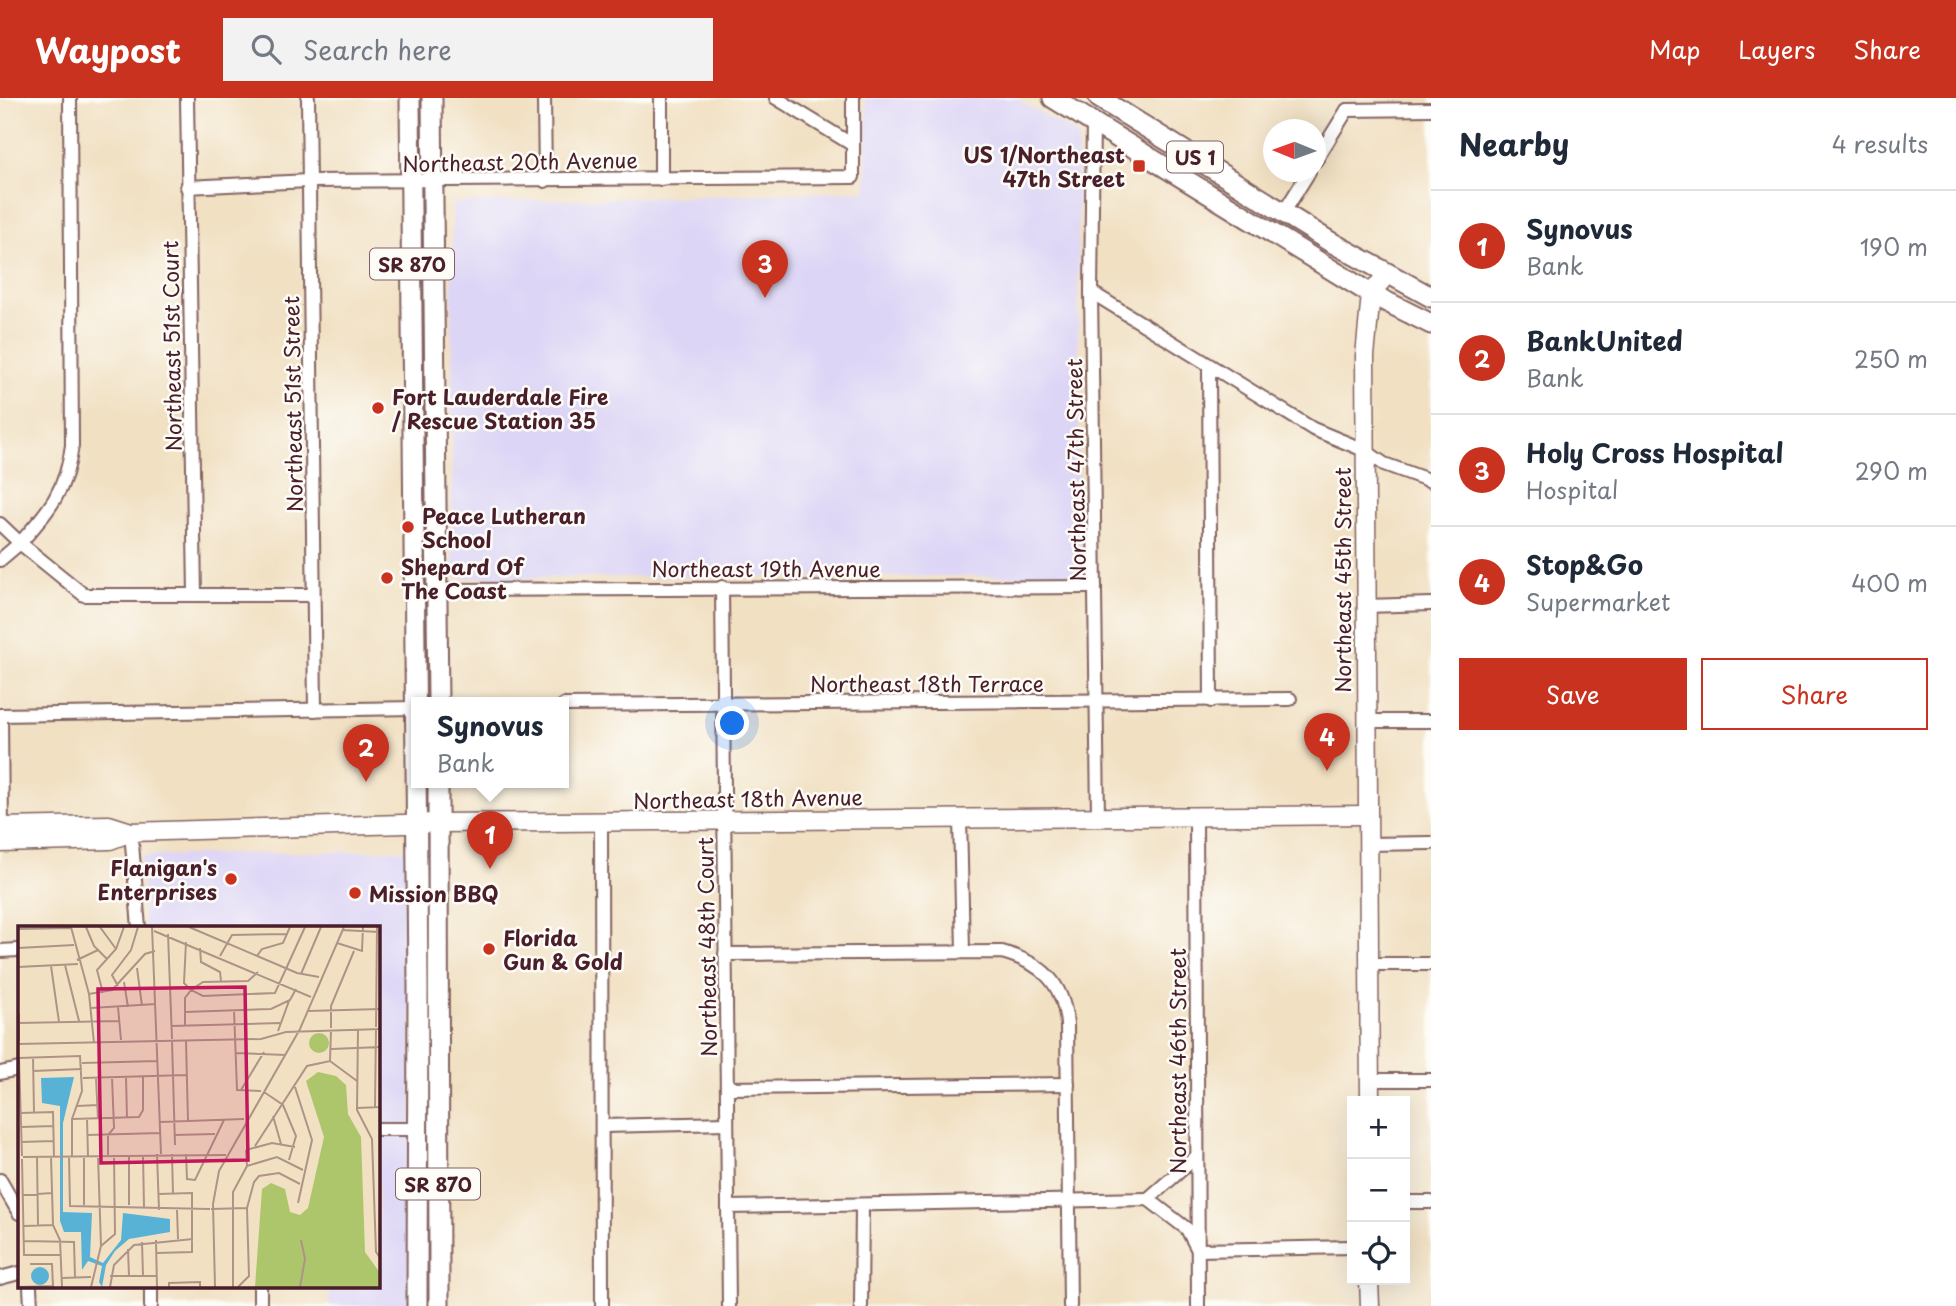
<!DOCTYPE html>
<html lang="en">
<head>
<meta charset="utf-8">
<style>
	body { margin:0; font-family:"Playpen Sans",sans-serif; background:#f2f2f3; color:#1f2937 }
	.controls { position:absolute; right:21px; bottom:21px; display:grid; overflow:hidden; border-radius:0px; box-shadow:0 7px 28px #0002 }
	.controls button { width:63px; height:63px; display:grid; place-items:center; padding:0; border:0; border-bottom:2px solid #e0e1e3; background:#fff; color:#1f2937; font:35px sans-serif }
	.compass { position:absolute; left:1263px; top:21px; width:63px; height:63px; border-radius:50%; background:#fff; box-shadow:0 7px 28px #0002; rotate:271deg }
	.you { position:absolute; left:733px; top:626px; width:24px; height:24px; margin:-18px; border:5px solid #fff; border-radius:50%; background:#1a73e8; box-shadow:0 0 0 10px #1a73e833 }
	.badge { display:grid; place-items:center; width:46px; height:46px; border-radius:50%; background:#c8321e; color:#fff; font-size:23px; font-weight:700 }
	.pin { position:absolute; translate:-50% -58px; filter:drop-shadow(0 2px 4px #0008) }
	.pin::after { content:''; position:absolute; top:37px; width:24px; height:21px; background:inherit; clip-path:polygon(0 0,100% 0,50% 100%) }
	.popup { position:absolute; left:411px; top:599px; width:158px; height:91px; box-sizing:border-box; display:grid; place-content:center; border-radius:0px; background:#fff; filter:drop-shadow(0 2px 5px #0005); font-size:23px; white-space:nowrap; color:#747a83 }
	.popup b { font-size:26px; color:#1f2937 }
	.popup::after { content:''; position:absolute; left:50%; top:100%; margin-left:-14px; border:14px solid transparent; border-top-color:#fff }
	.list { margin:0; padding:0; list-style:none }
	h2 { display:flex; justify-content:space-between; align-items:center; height:91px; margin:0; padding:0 28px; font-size:30px }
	h2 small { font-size:23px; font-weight:400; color:#747a83 }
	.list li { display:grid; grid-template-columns:46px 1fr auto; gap:21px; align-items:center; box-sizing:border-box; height:112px; padding:0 28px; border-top:2px solid #e0e1e3 }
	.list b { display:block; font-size:26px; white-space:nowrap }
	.list p { margin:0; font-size:23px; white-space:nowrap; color:#747a83 }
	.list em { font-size:23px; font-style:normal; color:#747a83 }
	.actions { display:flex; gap:14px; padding:21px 28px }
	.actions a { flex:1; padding:16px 0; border:2px solid #c8321e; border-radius:0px; text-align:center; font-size:24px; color:#c8321e }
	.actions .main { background:#c8321e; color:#fff }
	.icon { flex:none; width:38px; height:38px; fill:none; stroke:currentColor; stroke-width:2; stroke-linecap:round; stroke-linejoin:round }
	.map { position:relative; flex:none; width:1431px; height:1208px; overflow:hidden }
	header { display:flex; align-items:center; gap:42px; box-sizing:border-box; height:98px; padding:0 35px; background:#c8321e; color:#fff }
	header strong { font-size:33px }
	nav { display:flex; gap:38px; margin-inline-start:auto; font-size:24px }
	.search { width:490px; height:63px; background:#f2f2f3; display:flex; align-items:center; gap:18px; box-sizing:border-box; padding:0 24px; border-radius:0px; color:#747a83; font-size:26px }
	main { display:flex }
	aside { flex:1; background:#fff }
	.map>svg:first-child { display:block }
	.built { fill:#ddd5f6 }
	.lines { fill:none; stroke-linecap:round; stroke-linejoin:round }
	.street-casing { stroke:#846360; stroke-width:16 }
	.secondary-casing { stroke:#846360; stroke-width:21 }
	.primary-casing { stroke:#846360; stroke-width:23 }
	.street { stroke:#fff; stroke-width:12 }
	.secondary { stroke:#fff; stroke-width:18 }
	.primary { stroke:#fff; stroke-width:19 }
	.poi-dot { fill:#c8321e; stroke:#fdfcf7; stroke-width:2.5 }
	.labels { text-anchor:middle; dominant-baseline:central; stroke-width:5; stroke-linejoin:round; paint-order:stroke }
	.shield { fill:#fdfcf7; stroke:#806168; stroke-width:2 }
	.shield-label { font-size:19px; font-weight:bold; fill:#4a1f2b }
	.poi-label { font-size:21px; font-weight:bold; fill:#4a1f2b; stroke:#fdfcf7; text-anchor:start }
	.street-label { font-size:21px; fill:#4a1f2b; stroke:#fdfcf7 }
	.inset-road { fill:none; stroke:#ae9386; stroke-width:2 }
	.view { fill:#c2185b; fill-opacity:0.15; stroke:#c2185b; stroke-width:3.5 }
	.inset-edge { fill:none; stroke:#4a1f2b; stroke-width:3.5 }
</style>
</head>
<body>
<header>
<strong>Waypost</strong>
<div class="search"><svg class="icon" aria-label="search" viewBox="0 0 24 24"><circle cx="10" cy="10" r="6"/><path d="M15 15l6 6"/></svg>Search here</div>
<nav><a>Map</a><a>Layers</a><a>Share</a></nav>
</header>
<main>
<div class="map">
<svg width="1431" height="1208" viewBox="0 0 1431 1208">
	<rect width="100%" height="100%" fill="#fdfcf7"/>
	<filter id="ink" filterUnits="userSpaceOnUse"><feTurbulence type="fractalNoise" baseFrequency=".0143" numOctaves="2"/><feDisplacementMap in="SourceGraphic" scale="14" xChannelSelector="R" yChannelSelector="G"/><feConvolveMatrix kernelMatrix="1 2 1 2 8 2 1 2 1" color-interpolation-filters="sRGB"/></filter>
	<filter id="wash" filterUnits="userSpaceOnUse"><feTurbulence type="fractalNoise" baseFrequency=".00686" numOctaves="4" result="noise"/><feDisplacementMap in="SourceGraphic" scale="28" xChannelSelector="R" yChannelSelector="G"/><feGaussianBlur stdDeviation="1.57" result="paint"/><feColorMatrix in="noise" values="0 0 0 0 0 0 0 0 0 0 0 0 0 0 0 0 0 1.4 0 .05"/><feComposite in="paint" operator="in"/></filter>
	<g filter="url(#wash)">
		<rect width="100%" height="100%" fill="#f1e0c2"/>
		<g class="built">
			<polygon points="866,0 1015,0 1078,37 1079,478 452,480 452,105 866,93"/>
			<polygon points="411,752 412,1208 329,1208 329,1189 378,1189 378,830 144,830 141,758"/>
		</g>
	</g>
	<g filter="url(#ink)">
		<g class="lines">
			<defs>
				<g id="street">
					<polyline points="187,0 195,496"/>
					<polyline points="308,0 315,612"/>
					<polyline points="544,0 545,83"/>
					<polyline points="661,0 661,81"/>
					<polyline points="776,0 853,47"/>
					<polyline points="1347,12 1431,11"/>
					<polyline points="1093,24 1091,194 1098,719"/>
					<polyline points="1316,62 1347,12"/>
					<polyline points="187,89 309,83 853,79 853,0"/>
					<polyline points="1284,114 1309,74"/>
					<polyline points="1091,194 1313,331 1364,352 1384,366 1431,383"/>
					<polyline points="1209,270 1211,603"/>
					<path d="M0,426L20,445C49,413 67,391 72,347L70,0"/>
					<polyline points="0,462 20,445 84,497 313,497"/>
					<polyline points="722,489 729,1208"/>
					<polyline points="436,492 1095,489"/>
					<polyline points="1366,508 1431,506"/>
					<polyline points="564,607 1290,601"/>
					<polyline points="0,617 416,610"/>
					<polyline points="1,617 2,737"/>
					<polyline points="1366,623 1431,623"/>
					<polyline points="1196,718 1198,1208"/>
					<polyline points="960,720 963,853"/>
					<polyline points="601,725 602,1208"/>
					<polyline points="131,734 139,830"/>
					<polyline points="1367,746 1431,745"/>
					<polyline points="0,853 19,852"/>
					<path d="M725,856L1002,854C1041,865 1063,883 1067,926L1070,1208"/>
					<polyline points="1369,866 1431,866"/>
					<polyline points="0,975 19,971"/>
					<polyline points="1370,982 1431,982"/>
					<polyline points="727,990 1068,986"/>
					<polyline points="604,1028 727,1025"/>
					<polyline points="378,1031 418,1031"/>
					<polyline points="0,1082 19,1115"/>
					<polyline points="1148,1101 1196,1059"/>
					<polyline points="1405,1104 1431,1104"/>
					<polyline points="728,1109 1148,1101 1187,1131 1198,1152 1352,1149"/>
					<polyline points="0,1180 19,1175"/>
					<polyline points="30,1189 31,1208"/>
					<polyline points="151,1189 151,1208"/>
					<polyline points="260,1208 260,1189"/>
					<polyline points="861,1208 862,1109"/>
				</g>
				<g id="secondary">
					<polyline points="0,729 109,727 131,734 438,725 1366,717"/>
					<polyline points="0,745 110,742 131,734"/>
					<polyline points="1370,1003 1365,258 1371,196 1387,176"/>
					<polyline points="1369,1182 1370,1208"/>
				</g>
				<g id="primary">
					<polyline points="410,0 418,889 417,1208"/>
					<polyline points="432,0 438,605"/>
					<polyline points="1053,0 1371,196 1431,226"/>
					<polyline points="1099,0 1329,143 1431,199"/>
					<polyline points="438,685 439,1208"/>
				</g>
			</defs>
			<use href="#street" class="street-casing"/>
			<use href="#secondary" class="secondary-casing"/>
			<use href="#primary" class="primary-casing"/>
			<use href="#street" class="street"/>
			<use href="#secondary" class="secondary"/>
			<use href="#primary" class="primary"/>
		</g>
	</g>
	<g class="poi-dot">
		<rect x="1132" y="61" width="14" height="14" rx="3.5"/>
		<circle cx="378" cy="310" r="7"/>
		<circle cx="408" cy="429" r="7"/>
		<circle cx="387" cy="480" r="7"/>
		<circle cx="231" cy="781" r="7"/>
		<circle cx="355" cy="795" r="7"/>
		<circle cx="489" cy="851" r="7"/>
	</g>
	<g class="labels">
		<g class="shield">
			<rect x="1167" y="43.5" width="56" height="31" rx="5"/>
			<rect x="370" y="150.5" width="84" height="31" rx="5"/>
			<rect x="396" y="1070.5" width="84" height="31" rx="5"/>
		</g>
		<g class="shield-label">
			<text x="1195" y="59">US 1</text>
			<text x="412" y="166">SR 870</text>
			<text x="438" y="1086">SR 870</text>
		</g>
		<g class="poi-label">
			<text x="1125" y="56" text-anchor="end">US 1/Northeast<tspan x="1125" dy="24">47th Street</tspan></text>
			<text x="392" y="298">Fort Lauderdale Fire<tspan x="392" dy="24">/ Rescue Station 35</tspan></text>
			<text x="422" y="417">Peace Lutheran<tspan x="422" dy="24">School</tspan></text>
			<text x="401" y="468">Shepard Of<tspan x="401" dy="24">The Coast</tspan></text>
			<text x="217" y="769" text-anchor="end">Flanigan's<tspan x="217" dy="24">Enterprises</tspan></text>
			<text x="369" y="795">Mission BBQ</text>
			<text x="503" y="839">Florida<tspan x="503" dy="24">Gun &amp; Gold</tspan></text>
		</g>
		<g class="street-label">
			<text transform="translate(520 63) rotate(-1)">Northeast 20th Avenue</text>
			<text transform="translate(171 248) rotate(-91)">Northeast 51st Court</text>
			<text transform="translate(292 306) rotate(-91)">Northeast 51st Street</text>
			<text transform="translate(1075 372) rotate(-91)">Northeast 47th Street</text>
			<text x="766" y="470">Northeast 19th Avenue</text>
			<text transform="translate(1342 482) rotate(-90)">Northeast 45th Street</text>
			<text x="927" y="585">Northeast 18th Terrace</text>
			<text transform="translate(748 700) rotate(-1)">Northeast 18th Avenue</text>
			<text transform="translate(706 849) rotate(-91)">Northeast 48th Court</text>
			<text transform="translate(1177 963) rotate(-90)">Northeast 46th Street</text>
		</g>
	</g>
	<g transform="translate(18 828)">
		<rect width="362" height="362" fill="#f1e0c2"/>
		<path d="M291 117a10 10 0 1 1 20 0a10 10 0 1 1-20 0ZM300,146L318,150L328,159L330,188L343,211L347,326L362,347V361H237L244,263L253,257L267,263L272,286L282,289L290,282L306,211L288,155Z" fill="#adc66c"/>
		<path d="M56,151L45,197V286L74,287L72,331L85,337L103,314L105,287L152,293V306L111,313L97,325L88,339L84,361L81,356L84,340L70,335L64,344L63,306H46L42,295V180L24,177L23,152ZM13 350a9 9 0 1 1 18 0a9 9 0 1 1-18 0Z" fill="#58b2d6"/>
		<path class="inset-road" d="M53,1L71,68L76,117M68,1L76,20L89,33M82,1L98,23M134,1L143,228M171,1L279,47L301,51M0,3L53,2M324,4L361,6M136,5L293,71M150,8L154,113M319,17L344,25L345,1M0,22L56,19M182,22L183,36L202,46L203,55M202,30L214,9L269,8M239,30L244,23L265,17L272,1M59,34L80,24M47,39L61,95M33,40L41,96M0,41L60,38M119,42L124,80M240,46L230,55L185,56L173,64L185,70L257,67L287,1M283,48L303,1M106,56L110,81M100,60L94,49L113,24L120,1M85,67L79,44L98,23L106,1M71,68L94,64L127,28L137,25M100,81L103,114M73,82L138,78M216,84L219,164L243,165M290,85L363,83M167,86L253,83L272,74L278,63M1,87V115M1,97L102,95M153,100L262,97M167,100V72L173,64L166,57L168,16M358,101L359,1M313,102V80L336,25M340,104L339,184L354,213L358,326L363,333M260,105L271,75M154,115L157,219M168,115L170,195M0,118L243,113L268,106L363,103M313,123L363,121M218,127L268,129M15,131L16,186M312,135L313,105M64,137L140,135M15,145L64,143M108,151L109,192M65,152L169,149M78,152L80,193M277,161L294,214L280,277M223,164L246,126M246,166L265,179L278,210L271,234M59,180L80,179M357,181L358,103M339,182L363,181M2,187L35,186L36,231M255,190L263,218M54,193L121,191L125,184V151M69,193L70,230M142,196L226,193M3,201L35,200M69,209L142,207M156,209L197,208M3,216L35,215M237,220L289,140L312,135L339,155M228,224L254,217L277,221M139,228L141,284M154,228L155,268M168,228L169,253L177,254L206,194M90,229V209L96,202L94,151M111,229V279M125,229L126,281M4,230L1,132L62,130L64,165L54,193V230M51,230L52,280L192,283M66,230V279M5,231L208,229M19,231L20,299M33,231L35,299L42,314L44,361M4,233L6,329H42M229,240L259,231L285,244M5,269L34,267M193,283L229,282M159,284L160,313M6,300L35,299M138,314L139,361M6,315L56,316L57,351M124,316L125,350M83,320L97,308L96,229M110,323L111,350M139,327L174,326V267L140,268M92,350H139M44,352L73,351M0,361L35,360L34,338H12M73,361L83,320L80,230M92,361L96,339L116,319L175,313M151,361V357L182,356V361M197,361L195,278L201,245L282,103L326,1M215,361V266L229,240L228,224M220,361L231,350L229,282L236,256L241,250L261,247L282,258M282,361L287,333L283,314"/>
		<path class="view" d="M227,61L230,234L83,237L80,63Z"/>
		<rect width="362" height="362" class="inset-edge"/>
	</g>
</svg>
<div class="controls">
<button>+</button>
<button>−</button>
<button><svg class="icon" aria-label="locate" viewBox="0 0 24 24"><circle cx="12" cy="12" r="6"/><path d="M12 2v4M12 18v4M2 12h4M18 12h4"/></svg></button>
</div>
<svg class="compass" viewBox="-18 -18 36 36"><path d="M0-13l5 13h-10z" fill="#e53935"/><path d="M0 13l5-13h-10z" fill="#747a83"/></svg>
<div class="you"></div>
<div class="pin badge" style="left:490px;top:771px">1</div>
<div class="popup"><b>Synovus</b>Bank</div>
<div class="pin badge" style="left:366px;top:684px">2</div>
<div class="pin badge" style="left:765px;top:200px">3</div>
<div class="pin badge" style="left:1327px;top:673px">4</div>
</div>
<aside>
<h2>Nearby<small>4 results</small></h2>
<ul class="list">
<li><span class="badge">1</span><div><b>Synovus</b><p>Bank</p></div><em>190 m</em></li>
<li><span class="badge">2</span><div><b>BankUnited</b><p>Bank</p></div><em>250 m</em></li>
<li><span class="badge">3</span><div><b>Holy Cross Hospital</b><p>Hospital</p></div><em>290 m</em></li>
<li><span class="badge">4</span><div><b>Stop&amp;Go</b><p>Supermarket</p></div><em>400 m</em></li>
</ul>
<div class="actions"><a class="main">Save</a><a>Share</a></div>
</aside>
</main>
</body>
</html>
